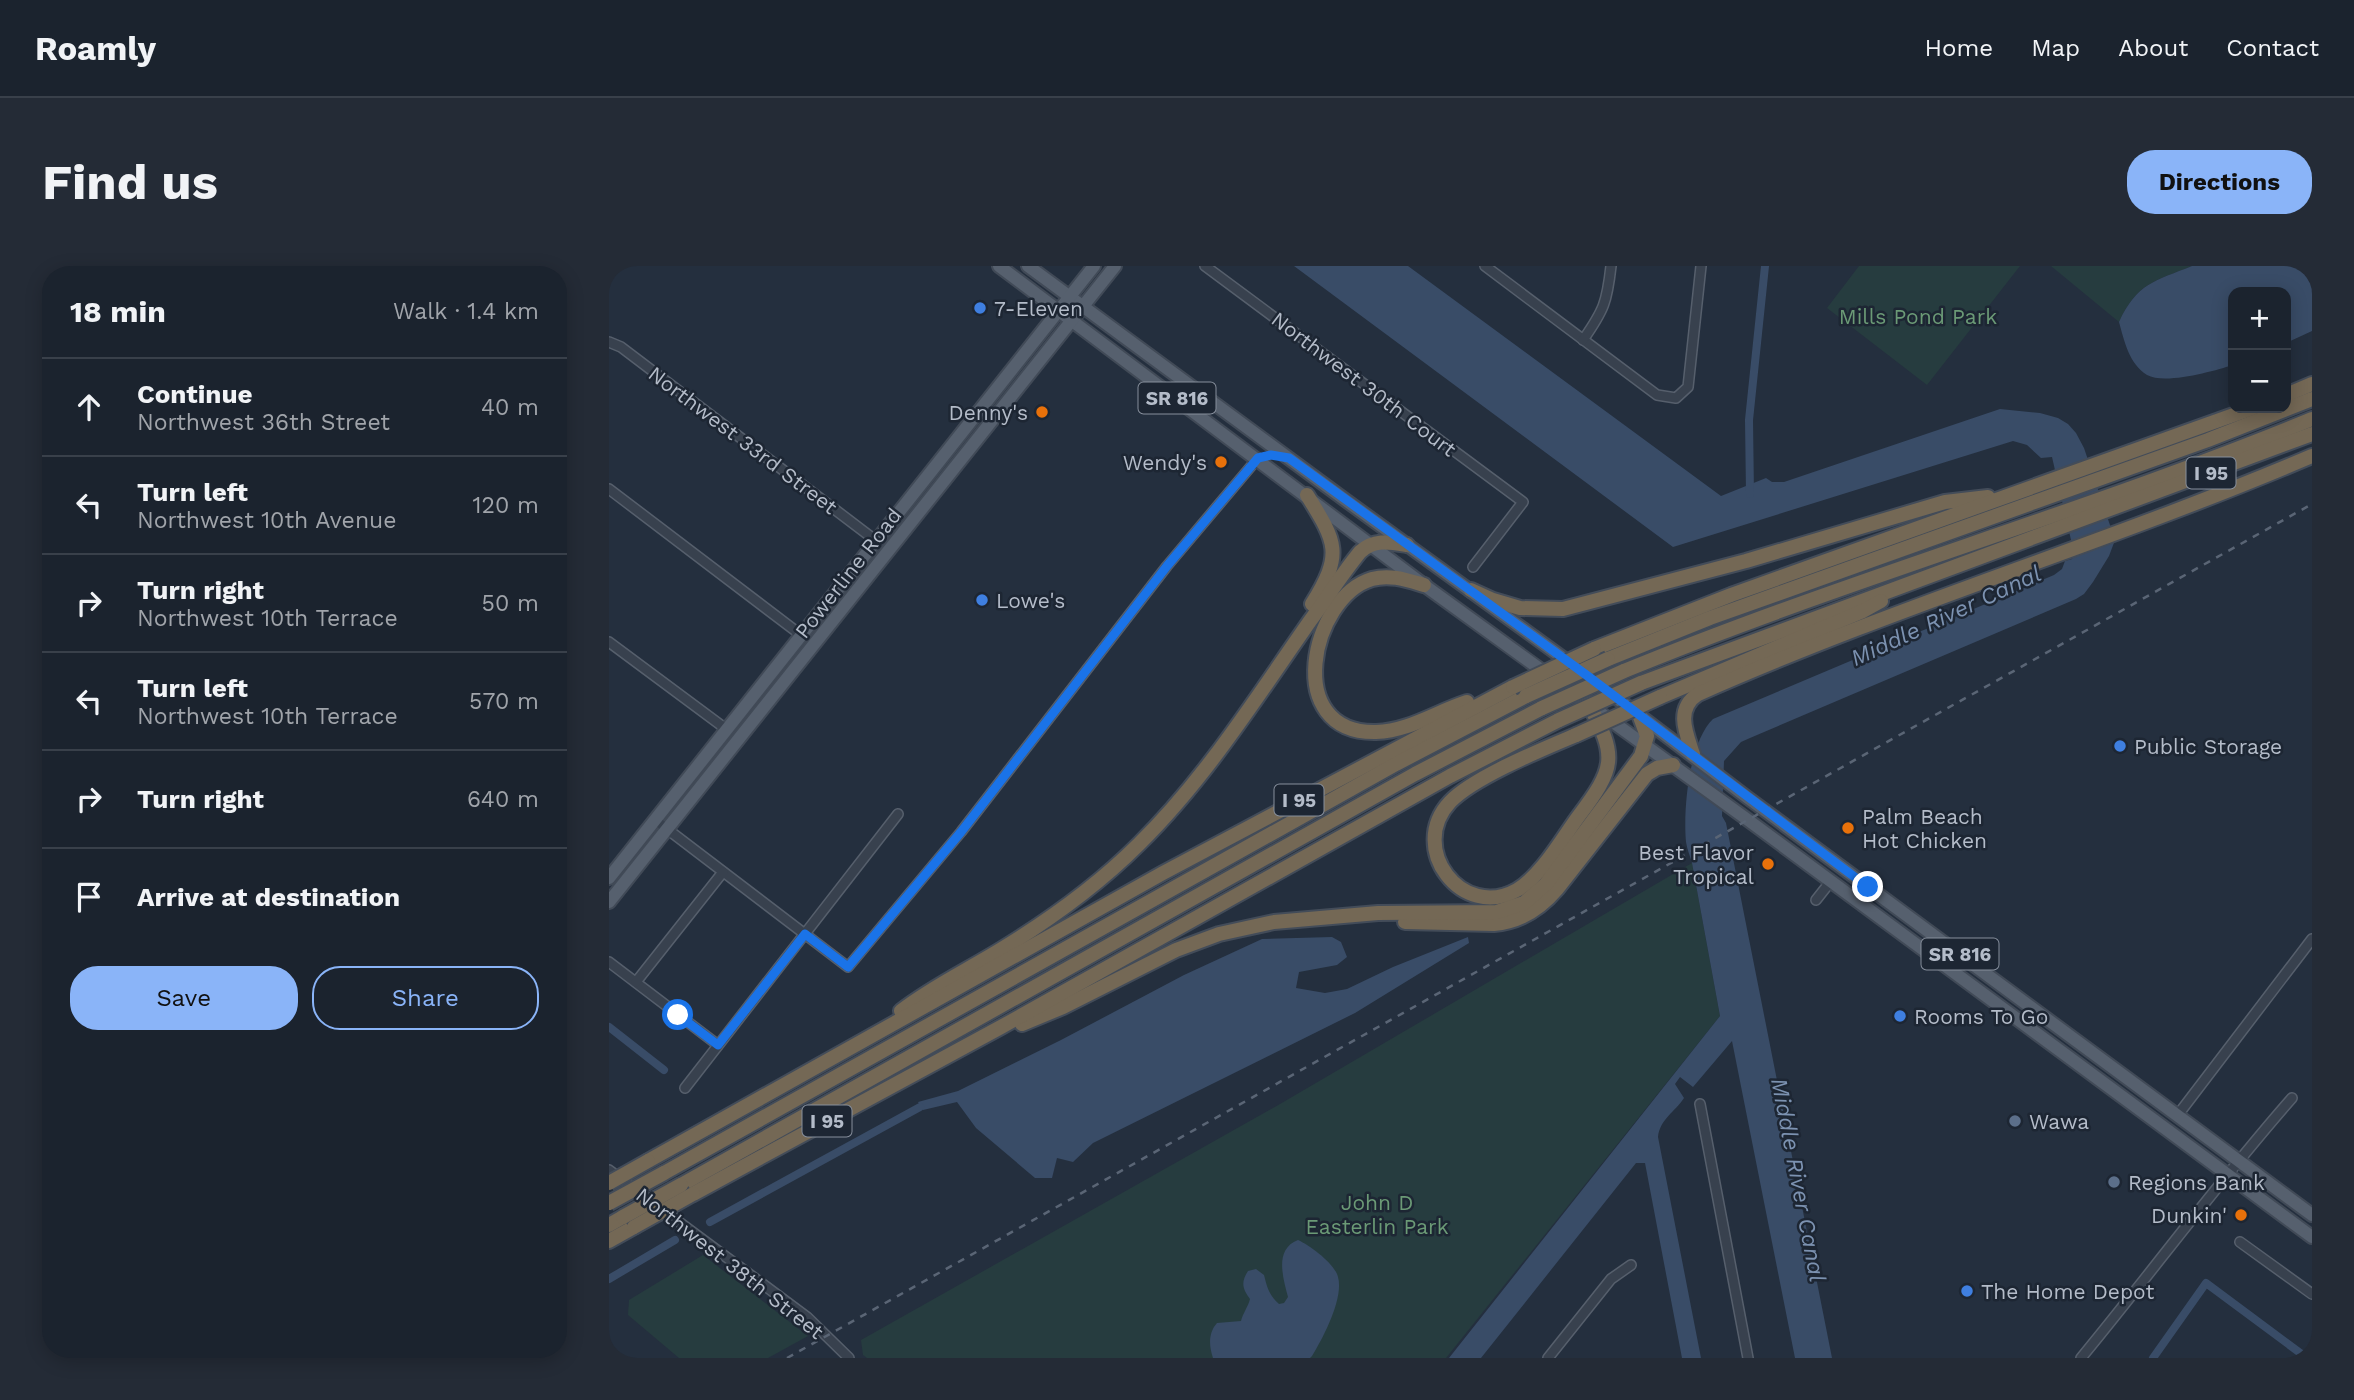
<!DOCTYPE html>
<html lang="en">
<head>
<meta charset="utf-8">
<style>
	body { margin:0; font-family:"Work Sans",sans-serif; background:#242b36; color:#f1f3f6 }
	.controls { position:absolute; right:21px; top:21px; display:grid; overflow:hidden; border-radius:14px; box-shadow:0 4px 18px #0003 }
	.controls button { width:63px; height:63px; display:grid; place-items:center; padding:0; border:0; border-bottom:2px solid #39404a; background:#1b232e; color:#f1f3f6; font:35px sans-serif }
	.stop { position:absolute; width:21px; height:21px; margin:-16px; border:5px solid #1a73e8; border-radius:50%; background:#fff }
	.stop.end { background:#1a73e8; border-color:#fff; box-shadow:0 2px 7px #0008 }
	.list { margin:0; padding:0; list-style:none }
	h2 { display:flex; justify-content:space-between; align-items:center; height:91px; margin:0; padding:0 28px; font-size:30px }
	h2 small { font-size:23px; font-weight:400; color:#a0a4aa }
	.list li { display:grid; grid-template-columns:46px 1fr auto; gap:21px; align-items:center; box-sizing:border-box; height:98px; padding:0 28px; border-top:2px solid #39404a }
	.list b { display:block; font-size:26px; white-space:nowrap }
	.list p { margin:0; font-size:23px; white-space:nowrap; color:#a0a4aa }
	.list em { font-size:23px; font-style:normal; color:#a0a4aa }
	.actions { display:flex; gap:14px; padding:21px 28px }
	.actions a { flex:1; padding:16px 0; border:2px solid #8ab4f8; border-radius:28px; text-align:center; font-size:24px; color:#8ab4f8 }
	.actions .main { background:#8ab4f8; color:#111 }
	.icon { flex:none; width:38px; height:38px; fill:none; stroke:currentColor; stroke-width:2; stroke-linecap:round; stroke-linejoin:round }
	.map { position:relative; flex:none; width:1703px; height:1092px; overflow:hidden; border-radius:28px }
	header { display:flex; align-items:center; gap:42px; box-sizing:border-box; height:98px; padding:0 35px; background:#1b232e; border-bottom:2px solid #39404a }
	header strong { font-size:33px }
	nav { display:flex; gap:38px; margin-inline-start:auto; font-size:24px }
	.intro { display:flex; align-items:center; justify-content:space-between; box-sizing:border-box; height:168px; padding:0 42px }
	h1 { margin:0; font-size:49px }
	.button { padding:18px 32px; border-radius:28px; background:#8ab4f8; color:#111; font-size:24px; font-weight:700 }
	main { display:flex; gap:42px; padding:0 42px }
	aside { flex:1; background:#1b232e; border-radius:28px; box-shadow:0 4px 18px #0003 }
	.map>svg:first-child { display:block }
	.green { fill:#263c3f }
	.water { fill:#394c67 }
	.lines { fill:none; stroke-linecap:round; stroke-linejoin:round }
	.canal { stroke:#394c67; stroke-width:8 }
	.minor-casing { stroke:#565f6c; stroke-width:12 }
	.major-casing { stroke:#414a57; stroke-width:16 }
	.highway-casing { stroke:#434c59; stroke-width:18 }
	.minor { stroke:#38414e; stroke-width:9 }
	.major { stroke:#56606e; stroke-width:12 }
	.highway { stroke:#746855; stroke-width:14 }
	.rail { stroke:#5a6575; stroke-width:2.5; stroke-dasharray:7 7; stroke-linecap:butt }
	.highway-bridge-casing { stroke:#434c59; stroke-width:18; stroke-linecap:butt }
	.highway-bridge { stroke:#746855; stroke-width:14 }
	.route { stroke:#1a73e8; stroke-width:9 }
	.shop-dot { fill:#3f7fe0; stroke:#1d2633; stroke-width:2.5 }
	.food-dot { fill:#e8710a; stroke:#1d2633; stroke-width:2.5 }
	.service-dot { fill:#5c6f8a; stroke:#1d2633; stroke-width:2.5 }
	.labels { text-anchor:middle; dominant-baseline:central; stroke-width:5; stroke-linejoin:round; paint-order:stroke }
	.shield { fill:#1d2633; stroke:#878f9c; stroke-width:2 }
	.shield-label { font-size:19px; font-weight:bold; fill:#b4bcc9 }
	.poi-label { font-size:21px; fill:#b4bcc9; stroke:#1d2633; text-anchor:start }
	.park-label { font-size:21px; fill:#6b9a76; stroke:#1d2633 }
	.street-label { font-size:21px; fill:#b4bcc9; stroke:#1d2633 }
	.water-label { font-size:23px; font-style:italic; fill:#7c92b1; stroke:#1d2633 }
</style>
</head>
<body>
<header>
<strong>Roamly</strong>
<nav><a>Home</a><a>Map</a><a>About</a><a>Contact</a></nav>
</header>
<div class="intro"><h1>Find us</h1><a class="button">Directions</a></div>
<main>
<aside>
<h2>18 min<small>Walk · 1.4 km</small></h2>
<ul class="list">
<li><svg class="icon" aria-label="ahead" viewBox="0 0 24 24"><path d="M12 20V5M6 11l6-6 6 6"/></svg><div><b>Continue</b><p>Northwest 36th Street</p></div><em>40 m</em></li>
<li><svg class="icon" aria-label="left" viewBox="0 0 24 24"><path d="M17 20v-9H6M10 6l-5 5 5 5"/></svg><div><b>Turn left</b><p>Northwest 10th Avenue</p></div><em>120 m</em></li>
<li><svg class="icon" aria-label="right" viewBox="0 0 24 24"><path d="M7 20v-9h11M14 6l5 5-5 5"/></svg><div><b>Turn right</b><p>Northwest 10th Terrace</p></div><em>50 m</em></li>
<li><svg class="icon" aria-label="left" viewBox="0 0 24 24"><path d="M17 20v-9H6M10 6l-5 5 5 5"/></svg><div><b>Turn left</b><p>Northwest 10th Terrace</p></div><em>570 m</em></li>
<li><svg class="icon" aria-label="right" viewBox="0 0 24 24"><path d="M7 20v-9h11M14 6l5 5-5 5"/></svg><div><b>Turn right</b></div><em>640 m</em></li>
<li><svg class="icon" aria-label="arrive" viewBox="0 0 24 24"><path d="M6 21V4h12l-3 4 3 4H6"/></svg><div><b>Arrive at destination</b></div></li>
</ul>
<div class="actions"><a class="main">Save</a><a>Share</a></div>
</aside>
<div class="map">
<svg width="1703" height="1092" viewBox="0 0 1703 1092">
	<rect width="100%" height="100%" fill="#242f3e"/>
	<g class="green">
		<polygon points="1250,0 1411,0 1318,119 1218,42"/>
		<path d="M1442,0H1583C1546,15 1528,17 1510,56Z"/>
		<polygon points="1083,597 1111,750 837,1092 258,1092 254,1089 252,1074 671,838"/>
		<polygon points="94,989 199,1070 159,1092 70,1092 19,1049 20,1034"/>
	</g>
	<g class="water">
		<path d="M685,0H799L1112,230L1157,212L1163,216H1175L1391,143L1431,147L1449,152L1459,158L1467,167L1475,182L1506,274L1500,290L1484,316L1475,328L1467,333L1141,472L1132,476L1115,495L1113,550L1117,557L1223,1092H1186L1123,775L1084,821L1071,811L1066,818L1075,832C1066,846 1051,853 1049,871L1092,1092H1073L1036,897H1027L872,1092H840L1111,750L1083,597C1081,590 1078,583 1077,576C1074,543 1080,476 1104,453L1445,309L1453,303L1456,295L1463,293L1465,287L1443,191L1432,192L1418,179L1404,175L1064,281Z"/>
		<path d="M1583,0H1703V65L1677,77V26H1624V99C1605,105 1556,119 1538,109C1520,98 1515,74 1510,56C1528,17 1546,15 1583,0Z"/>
		<polygon points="723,671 732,676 738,691 728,699 690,706 687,722 716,727 738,723 784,701 859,671 860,677 746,747 484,877 464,896 448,892 443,912 426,912 367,862 348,836 314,844 309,836 349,825 452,774 575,709 653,673"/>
		<path d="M689,974C702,980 726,998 729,1011C735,1032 714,1072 703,1090L701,1092H604C600,1080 599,1067 608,1057L632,1055C634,1047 639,1041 641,1033C633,1022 632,1016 639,1005L647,1003L655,1009C658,1021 660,1029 670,1038L675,1037L679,1031C674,1012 665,983 689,974Z"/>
	</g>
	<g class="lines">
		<g class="canal">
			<polyline points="1141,228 1140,154 1156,0"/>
			<polyline points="0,761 55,804"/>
			<polyline points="101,956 311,841"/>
			<polyline points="0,1013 66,974"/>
			<polyline points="1544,1092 1597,1017 1698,1092"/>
		</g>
		<defs>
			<g id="minor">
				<polyline points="596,0 914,236 864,301"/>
				<polyline points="876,0 1048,129 1067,132 1079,121 1092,0"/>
				<path d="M974,74C995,44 998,36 1002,0"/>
				<polyline points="0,76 12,81 266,274"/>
				<polyline points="0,223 192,369"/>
				<polyline points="0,376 117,463"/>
				<polyline points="45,553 239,701 352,566 558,300 649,192"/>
				<polyline points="1207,634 1222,615"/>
				<polyline points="0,696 109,779"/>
				<polyline points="27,716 114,606"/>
				<polyline points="76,822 289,548"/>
				<polyline points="1091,838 1139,1092"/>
				<polyline points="1568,850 1703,673"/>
				<polyline points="0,904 198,1051 240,1092"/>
				<polyline points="1631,976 1703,1028"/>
				<polyline points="939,1092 1002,1013 1022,999"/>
				<path d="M1472,1092C1543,1006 1609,916 1683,832"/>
			</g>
			<g id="major">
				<polyline points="390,0 815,319 1139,554 1703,971"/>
				<polyline points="419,0 739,236 976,408 1139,532 1703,949"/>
				<polyline points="0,612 485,0"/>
				<polyline points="0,636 506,0"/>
			</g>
			<g id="highway">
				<polyline points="1677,129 1703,118"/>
				<path d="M698,229C728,277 734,288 703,338"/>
				<path d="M815,319C798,314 781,308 763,313C702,331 672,468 767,466C800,465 827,446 858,436"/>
				<polyline points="862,324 884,334 911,342 954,343 1137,295 1336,236 1379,231"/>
				<polyline points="985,383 1122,329 1644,142"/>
				<polyline points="999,393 1101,352 1599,174 1703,133"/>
				<path d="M1015,405C1241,312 1477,246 1703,153"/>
				<polyline points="1032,417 1703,168"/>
				<polyline points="1051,431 1254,345 1272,335"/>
				<path d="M967,469C934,483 865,511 841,536C798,582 853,655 908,624C932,610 953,573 969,551C1006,502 1009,491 979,437"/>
				<path d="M1084,488C1077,467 1066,443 1089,428C1290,339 1501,276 1703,190"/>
				<path d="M796,656L885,658C911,656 931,643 948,623L1038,508L1048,502L1064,499"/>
				<path d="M292,745C324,720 361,703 396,681C443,652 490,618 530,578C597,512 647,432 701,355C717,333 733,308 751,286C765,273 780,276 798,279"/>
				<polyline points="413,758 454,741 567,684 610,668 665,656 769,647 888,646 915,637 937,618 1032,490 1038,470 1030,448"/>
				<polyline points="39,895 554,607 904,421"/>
				<polyline points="55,907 787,498 917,430"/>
				<polyline points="72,919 806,508 933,442"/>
				<polyline points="84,928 392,761 841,510 950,454"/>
				<polyline points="0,959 14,951"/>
				<polyline points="0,975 25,961"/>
			</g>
		</defs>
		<use href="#minor" class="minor-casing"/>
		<use href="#major" class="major-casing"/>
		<use href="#highway" class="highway-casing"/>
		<use href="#minor" class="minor"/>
		<use href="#major" class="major"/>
		<use href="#highway" class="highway"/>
		<polyline class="rail" points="178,1092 1703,238"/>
		<defs>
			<g id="highway-bridge">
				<polyline points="904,421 985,383"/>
				<polyline points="917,430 999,393"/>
				<polyline points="933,442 1015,405"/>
				<polyline points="950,454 1032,417"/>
				<polyline points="967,469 1051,431"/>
				<polyline points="0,917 39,895"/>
				<polyline points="0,937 55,907"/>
				<polyline points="14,951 72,919"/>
				<polyline points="25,961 84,928"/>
			</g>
		</defs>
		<use href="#highway-bridge" class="highway-bridge-casing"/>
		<use href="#highway-bridge" class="highway-bridge"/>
	</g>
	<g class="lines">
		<polyline class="route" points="69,749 109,779 196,668 239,701 352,566 558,300 649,192 662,189 680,192 976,408 1259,621"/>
	</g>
	<g class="shop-dot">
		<circle cx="371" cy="42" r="7"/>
		<circle cx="373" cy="334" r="7"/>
		<circle cx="1511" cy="480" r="7"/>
		<circle cx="1291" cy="750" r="7"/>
		<circle cx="1358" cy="1025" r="7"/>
	</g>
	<g class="food-dot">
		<circle cx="433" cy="146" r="7"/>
		<circle cx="612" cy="196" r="7"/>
		<circle cx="1239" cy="562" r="7"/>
		<circle cx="1159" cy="598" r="7"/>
		<circle cx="1632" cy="949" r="7"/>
	</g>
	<g class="service-dot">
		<circle cx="1406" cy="855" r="7"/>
		<circle cx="1505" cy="916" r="7"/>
	</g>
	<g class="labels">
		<g class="shield">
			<rect x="529.5" y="116.5" width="77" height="31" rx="5"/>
			<rect x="1577.5" y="191.5" width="49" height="31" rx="5"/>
			<rect x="665.5" y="518.5" width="49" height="31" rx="5"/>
			<rect x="1312.5" y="672.5" width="77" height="31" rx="5"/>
			<rect x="193.5" y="839.5" width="49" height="31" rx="5"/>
		</g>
		<g class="shield-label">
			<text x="568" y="132">SR 816</text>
			<text x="1602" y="207">I 95</text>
			<text x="690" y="534">I 95</text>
			<text x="1351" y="688">SR 816</text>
			<text x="218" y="855">I 95</text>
		</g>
		<g class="poi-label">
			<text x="385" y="42">7-Eleven</text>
			<text x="419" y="146" text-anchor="end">Denny's</text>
			<text x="598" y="196" text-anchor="end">Wendy's</text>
			<text x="387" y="334">Lowe's</text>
			<text x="1525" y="480">Public Storage</text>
			<text x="1253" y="550">Palm Beach<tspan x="1253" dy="24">Hot Chicken</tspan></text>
			<text x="1145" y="586" text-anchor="end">Best Flavor<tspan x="1145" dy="24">Tropical</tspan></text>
			<text x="1305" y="750">Rooms To Go</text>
			<text x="1420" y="855">Wawa</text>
			<text x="1519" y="916">Regions Bank</text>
			<text x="1618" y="949" text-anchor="end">Dunkin'</text>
			<text x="1372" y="1025">The Home Depot</text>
		</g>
		<g class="park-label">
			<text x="1309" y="50">Mills Pond Park</text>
			<text x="768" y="936">John D<tspan x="768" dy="24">Easterlin Park</tspan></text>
		</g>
		<g class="street-label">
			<text transform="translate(755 118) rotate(37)">Northwest 30th Court</text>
			<text transform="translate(134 174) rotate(37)">Northwest 33rd Street</text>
			<text transform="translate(239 307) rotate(-52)">Powerline Road</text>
			<text transform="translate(121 997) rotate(38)">Northwest 38th Street</text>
		</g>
		<g class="water-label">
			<text transform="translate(1337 350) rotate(-25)">Middle River Canal</text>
			<text transform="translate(1189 914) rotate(79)">Middle River Canal</text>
		</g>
	</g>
</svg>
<div class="controls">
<button>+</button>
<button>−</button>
</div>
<div class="stop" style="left:69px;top:749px"></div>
<div class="stop end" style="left:1259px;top:621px"></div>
</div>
</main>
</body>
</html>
